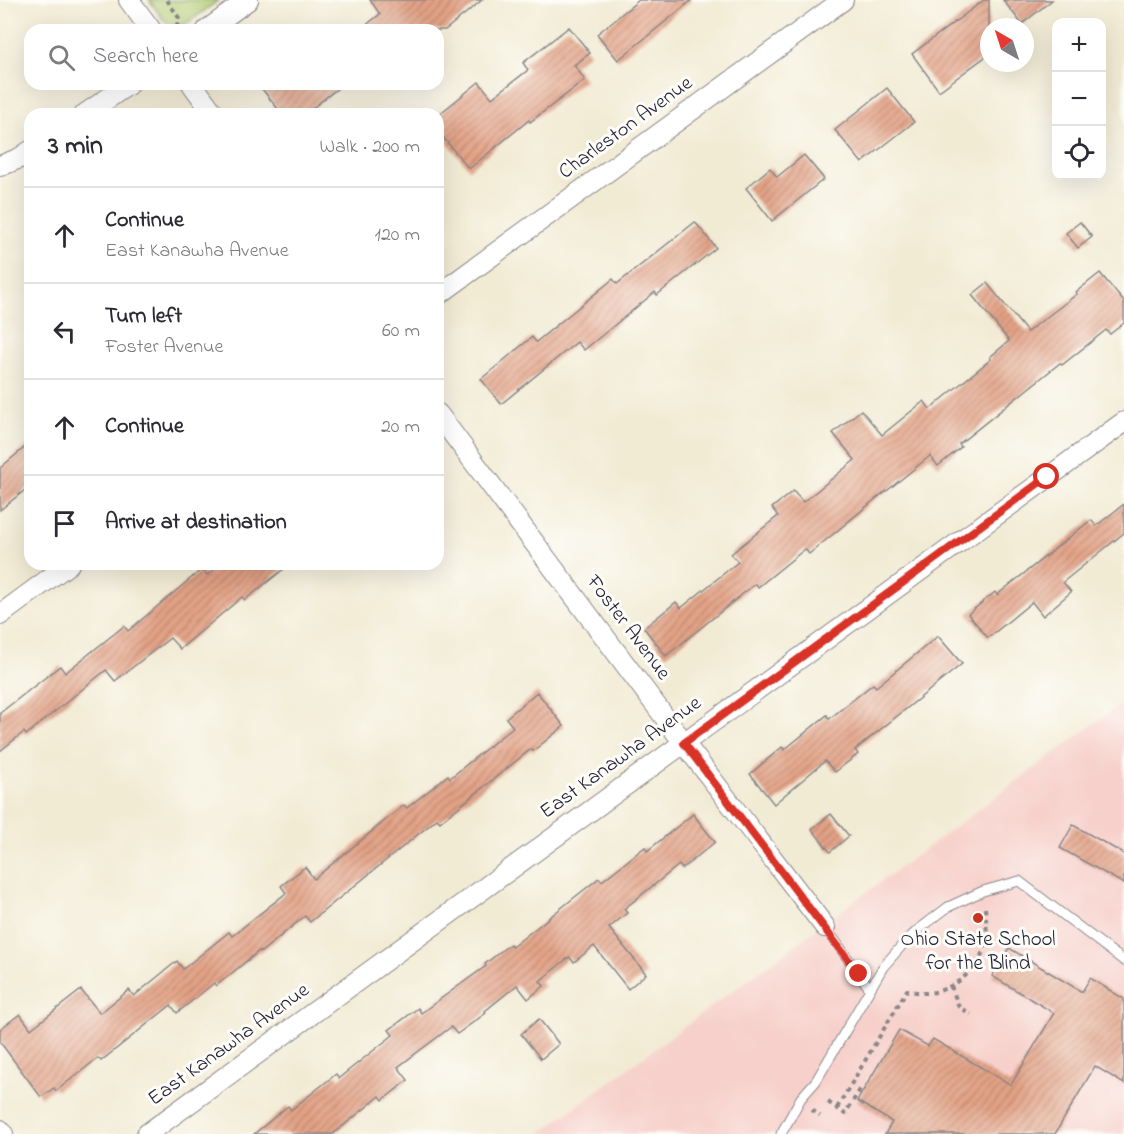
<!DOCTYPE html>
<html lang="en">
<head>
<meta charset="utf-8">
<style>
	body { margin:0; font-family:"Indie Flower",sans-serif; background:#f2f2f3; color:#2b2b33 }
	.controls { position:absolute; right:18px; top:18px; display:grid; overflow:hidden; border-radius:12px; box-shadow:0 6px 24px #0002 }
	.controls button { width:54px; height:54px; display:grid; place-items:center; padding:0; border:0; border-bottom:2px solid #e1e1e2; background:#fff; color:#2b2b33; font:30px sans-serif }
	.compass { position:absolute; left:980px; top:18px; width:54px; height:54px; border-radius:50%; background:#fff; box-shadow:0 6px 24px #0002; rotate:321deg }
	.stop { position:absolute; width:18px; height:18px; margin:-14px; border:4px solid #d93025; border-radius:50%; background:#fff }
	.stop.end { background:#d93025; border-color:#fff; box-shadow:0 2px 6px #0008 }
	.list { margin:0; padding:0; list-style:none }
	h2 { display:flex; justify-content:space-between; align-items:center; height:78px; margin:0; padding:0 24px; font-size:26px }
	h2 small { font-size:20px; font-weight:400; color:#7c7c81 }
	.list li { display:grid; grid-template-columns:39px 1fr auto; gap:18px; align-items:center; box-sizing:border-box; height:96px; padding:0 24px; border-top:2px solid #e1e1e2 }
	.list b { display:block; font-size:22px; white-space:nowrap }
	.list p { margin:0; font-size:20px; white-space:nowrap; color:#7c7c81 }
	.list em { font-size:20px; font-style:normal; color:#7c7c81 }
	.icon { flex:none; width:33px; height:33px; fill:none; stroke:currentColor; stroke-width:2; stroke-linecap:round; stroke-linejoin:round }
	.map { position:relative; flex:none; width:1124px; height:1134px; overflow:hidden }
	.search { position:absolute; background:#fff; box-shadow:0 6px 24px #0002; left:24px; top:24px; width:420px; height:66px; display:flex; align-items:center; gap:15px; box-sizing:border-box; padding:0 21px; border-radius:18px; color:#7c7c81; font-size:22px }
	.panel { position:absolute; background:#fff; box-shadow:0 6px 24px #0002; left:24px; top:108px; width:420px; height:462px; border-radius:18px }
	.map>svg:first-child { display:block }
	.built { fill:#f7d0cb }
	.park { fill:#b4cc72; stroke:#6b7756; stroke-width:1.5 }
	.building { fill:url(#building-hatch) }
	.lines { fill:none; stroke-linecap:round; stroke-linejoin:round }
	.service-casing { stroke:#8a8688; stroke-width:11 }
	.minor-casing { stroke:#8a8688; stroke-width:22 }
	.path { stroke:#8a8688; stroke-width:4; stroke-dasharray:4.5 4.5; stroke-linecap:butt }
	.service { stroke:#fff; stroke-width:9 }
	.minor { stroke:#fff; stroke-width:20 }
	.route { stroke:#d93025; stroke-width:8 }
	.poi-dot { fill:#c8321e; stroke:#fdfcf7; stroke-width:2 }
	.labels { text-anchor:middle; dominant-baseline:central; stroke-width:6; stroke-linejoin:round; paint-order:stroke }
	.street-label { font-size:21px; fill:#22223b; stroke:#fdfcf7 }
	.poi-label { font-size:21px; fill:#22223b; stroke:#fdfcf7 }
</style>
</head>
<body>
<div class="map">
<svg width="1124" height="1134" viewBox="0 0 1124 1134">
	<defs>
		<pattern id="building-hatch" width="6" height="6" patternUnits="userSpaceOnUse" patternTransform="scale(1.5)"><rect width="6" height="6" fill="#e4a386"/><path d="M-1 1l2-2M0 6l6-6M5 7l2-2" fill="none" stroke="#b8846f"/></pattern>
	</defs>
	<rect width="100%" height="100%" fill="#fdfcf7"/>
	<filter id="ink" filterUnits="userSpaceOnUse"><feTurbulence type="fractalNoise" baseFrequency=".0167" numOctaves="2"/><feDisplacementMap in="SourceGraphic" scale="12" xChannelSelector="R" yChannelSelector="G"/><feConvolveMatrix kernelMatrix="1 2 1 2 8 2 1 2 1" color-interpolation-filters="sRGB"/></filter>
	<filter id="wash" filterUnits="userSpaceOnUse"><feTurbulence type="fractalNoise" baseFrequency=".008" numOctaves="4" result="noise"/><feDisplacementMap in="SourceGraphic" scale="24" xChannelSelector="R" yChannelSelector="G"/><feGaussianBlur stdDeviation="1.35" result="paint"/><feColorMatrix in="noise" values="0 0 0 0 0 0 0 0 0 0 0 0 0 0 0 0 0 1.4 0 .05"/><feComposite in="paint" operator="in"/></filter>
	<g filter="url(#wash)">
		<rect width="100%" height="100%" fill="#f2ebd4"/>
		<polygon class="built" points="1124,702 1124,1134 539,1134"/>
		<polygon class="park" points="149,0 219,0 186,24 171,25 163,19"/>
		<g id="blocks">
			<g class="building">
				<polygon points="370,0 482,0 445,30 360,30 380,14"/>
				<polygon points="639,0 692,0 618,60 597,34"/>
				<polygon points="984,0 989,0 989,54 939,91 912,54"/>
				<polygon points="1003,0 1052,0 1022,24"/>
				<polygon points="569,27 590,53 574,65 585,80 530,122 529,120 469,169 438,131 438,115 479,82 492,98 528,70 523,63"/>
				<polygon points="258,84 343,84 305,114 282,114"/>
				<polygon points="887,88 914,122 862,163 835,130"/>
				<polygon points="804,155 824,179 772,221 746,188 770,168 777,177"/>
				<polygon points="695,222 716,248 657,295 655,292 584,350 577,342 501,404 481,379 532,337 536,342 613,279 617,284"/>
				<polygon points="1080,222 1092,237 1078,248 1066,233"/>
				<polygon points="1100,273 1124,302 1124,323 1110,334 1106,330 1062,365 1060,363 959,444 961,447 938,466 930,456 883,494 883,493 809,554 805,549 758,587 755,584 666,656 644,628 676,602 681,608 738,562 731,554 778,516 772,508 793,491 803,502 855,460 833,433 861,410 882,435 924,401 930,409 991,359 990,357 1009,341 972,295 987,283 1027,332 1077,294 1076,292"/>
				<polygon points="30,443 30,486 0,510 0,468"/>
				<polygon points="1124,504 1124,533 1063,582 1071,592 1043,616 1032,602 988,638 968,614 995,592 997,595 1091,520 1096,526"/>
				<polygon points="222,564 290,564 245,600 242,597 180,649 170,638 115,681 106,670 26,735 24,732 0,751 0,713 60,666 65,673 124,626 128,631 202,569 207,575"/>
				<polygon points="938,636 962,664 855,750 858,754 835,772 825,761 774,804 750,774 782,747 784,750 827,715 829,719 873,684 876,687"/>
				<polygon points="537,692 564,726 533,751 531,749 440,822 437,819 310,922 305,916 261,952 259,951 216,986 214,983 177,1013 171,1005 101,1061 98,1058 56,1091 54,1088 41,1097 0,1042 0,1029 20,1014 31,1029 81,990 100,1013 129,990 134,996 177,961 183,969 229,932 232,936 286,893 281,886 305,867 314,879 404,805 407,808 448,775 450,778 513,727 506,718"/>
				<polygon points="693,814 715,842 682,869 679,865 624,909 627,913 609,928 646,974 628,989 594,946 574,962 569,957 540,981 544,986 528,999 517,985 485,1011 486,1013 457,1034 451,1027 398,1067 408,1080 383,1100 380,1096 333,1134 254,1134 288,1106 291,1110 336,1074 339,1078 393,1035 389,1030 418,1008 421,1013 486,966 485,964 510,944 512,947 599,878 602,881 645,847 647,851"/>
				<polygon points="831,814 849,836 830,852 812,829"/>
				<polygon points="1073,825 1124,854 1124,884 1060,848"/>
				<polygon points="1009,948 1082,992 1090,978 1124,999 1124,1084 1095,1066 1055,1134 885,1134 892,1122 857,1101 899,1030 928,1046 933,1039 1011,1085 1054,1013 992,976"/>
				<polygon points="539,1019 559,1044 541,1059 521,1034"/>
			</g>
		</g>
	</g>
	<g filter="url(#ink)">
		<use href="#blocks" fill-opacity="0" stroke="#8a8688" stroke-width="1.5"/>
		<g class="lines">
			<defs>
				<g id="service">
					<polyline points="825,927 870,989"/>
					<polyline points="781,1134 801,1098 816,1081 883,967 904,943 918,930 948,907 983,891 1019,881 1124,961"/>
				</g>
				<g id="minor">
					<polyline points="129,0 151,30"/>
					<polyline points="207,30 248,0"/>
					<polyline points="192,84 214,114"/>
					<polyline points="85,114 129,84"/>
					<polyline points="0,166 20,158 30,151"/>
					<polyline points="438,295 843,0"/>
					<polyline points="438,414 684,743 825,927"/>
					<polyline points="0,615 69,564"/>
					<polyline points="0,1130 3,1134"/>
					<polyline points="147,1134 1124,422"/>
				</g>
			</defs>
			<use href="#service" class="service-casing"/>
			<use href="#minor" class="minor-casing"/>
			<g class="path">
				<polyline points="167,0 179,18 176,30"/>
				<polyline points="951,986 959,1007 971,1014"/>
				<polyline points="828,1102 845,1114 861,1088 864,1090"/>
				<path d="M837,1108L907,990C912,991 919,993 925,993C951,993 978,970 985,946C988,933 986,920 985,908"/>
				<polyline points="812,1110 820,1116"/>
			</g>
			<use href="#service" class="service"/>
			<use href="#minor" class="minor"/>
		</g>
	</g>
	<g class="lines" filter="url(#ink)">
		<polyline class="route" points="859,974 684,743 1047,477"/>
	</g>
	<circle class="poi-dot" cx="978" cy="918" r="6"/>
	<g class="labels">
		<g class="street-label">
			<text transform="translate(626 128) rotate(-36)">Charleston Avenue</text>
			<text transform="translate(628 628) rotate(53)">Foster Avenue</text>
			<text transform="translate(621 758) rotate(-36)">East Kanawha Avenue</text>
			<text transform="translate(229 1045) rotate(-36)">East Kanawha Avenue</text>
		</g>
		<g class="poi-label">
			<text x="978" y="940">Ohio State School<tspan x="978" dy="24">for the Blind</tspan></text>
		</g>
	</g>
</svg>
<div class="controls">
<button>+</button>
<button>−</button>
<button><svg class="icon" aria-label="locate" viewBox="0 0 24 24"><circle cx="12" cy="12" r="6"/><path d="M12 2v4M12 18v4M2 12h4M18 12h4"/></svg></button>
</div>
<svg class="compass" viewBox="-18 -18 36 36"><path d="M0-13l5 13h-10z" fill="#e53935"/><path d="M0 13l5-13h-10z" fill="#7c7c81"/></svg>
<div class="stop" style="left:1047px;top:477px"></div>
<div class="stop end" style="left:859px;top:974px"></div>
<div class="search"><svg class="icon" aria-label="search" viewBox="0 0 24 24"><circle cx="10" cy="10" r="6"/><path d="M15 15l6 6"/></svg>Search here</div>
<section class="panel">
<h2>3 min<small>Walk · 200 m</small></h2>
<ul class="list">
<li><svg class="icon" aria-label="ahead" viewBox="0 0 24 24"><path d="M12 20V5M6 11l6-6 6 6"/></svg><div><b>Continue</b><p>East Kanawha Avenue</p></div><em>120 m</em></li>
<li><svg class="icon" aria-label="left" viewBox="0 0 24 24"><path d="M17 20v-9H6M10 6l-5 5 5 5"/></svg><div><b>Turn left</b><p>Foster Avenue</p></div><em>60 m</em></li>
<li><svg class="icon" aria-label="ahead" viewBox="0 0 24 24"><path d="M12 20V5M6 11l6-6 6 6"/></svg><div><b>Continue</b></div><em>20 m</em></li>
<li><svg class="icon" aria-label="arrive" viewBox="0 0 24 24"><path d="M6 21V4h12l-3 4 3 4H6"/></svg><div><b>Arrive at destination</b></div></li>
</ul>
</section>
</div>
</body>
</html>
